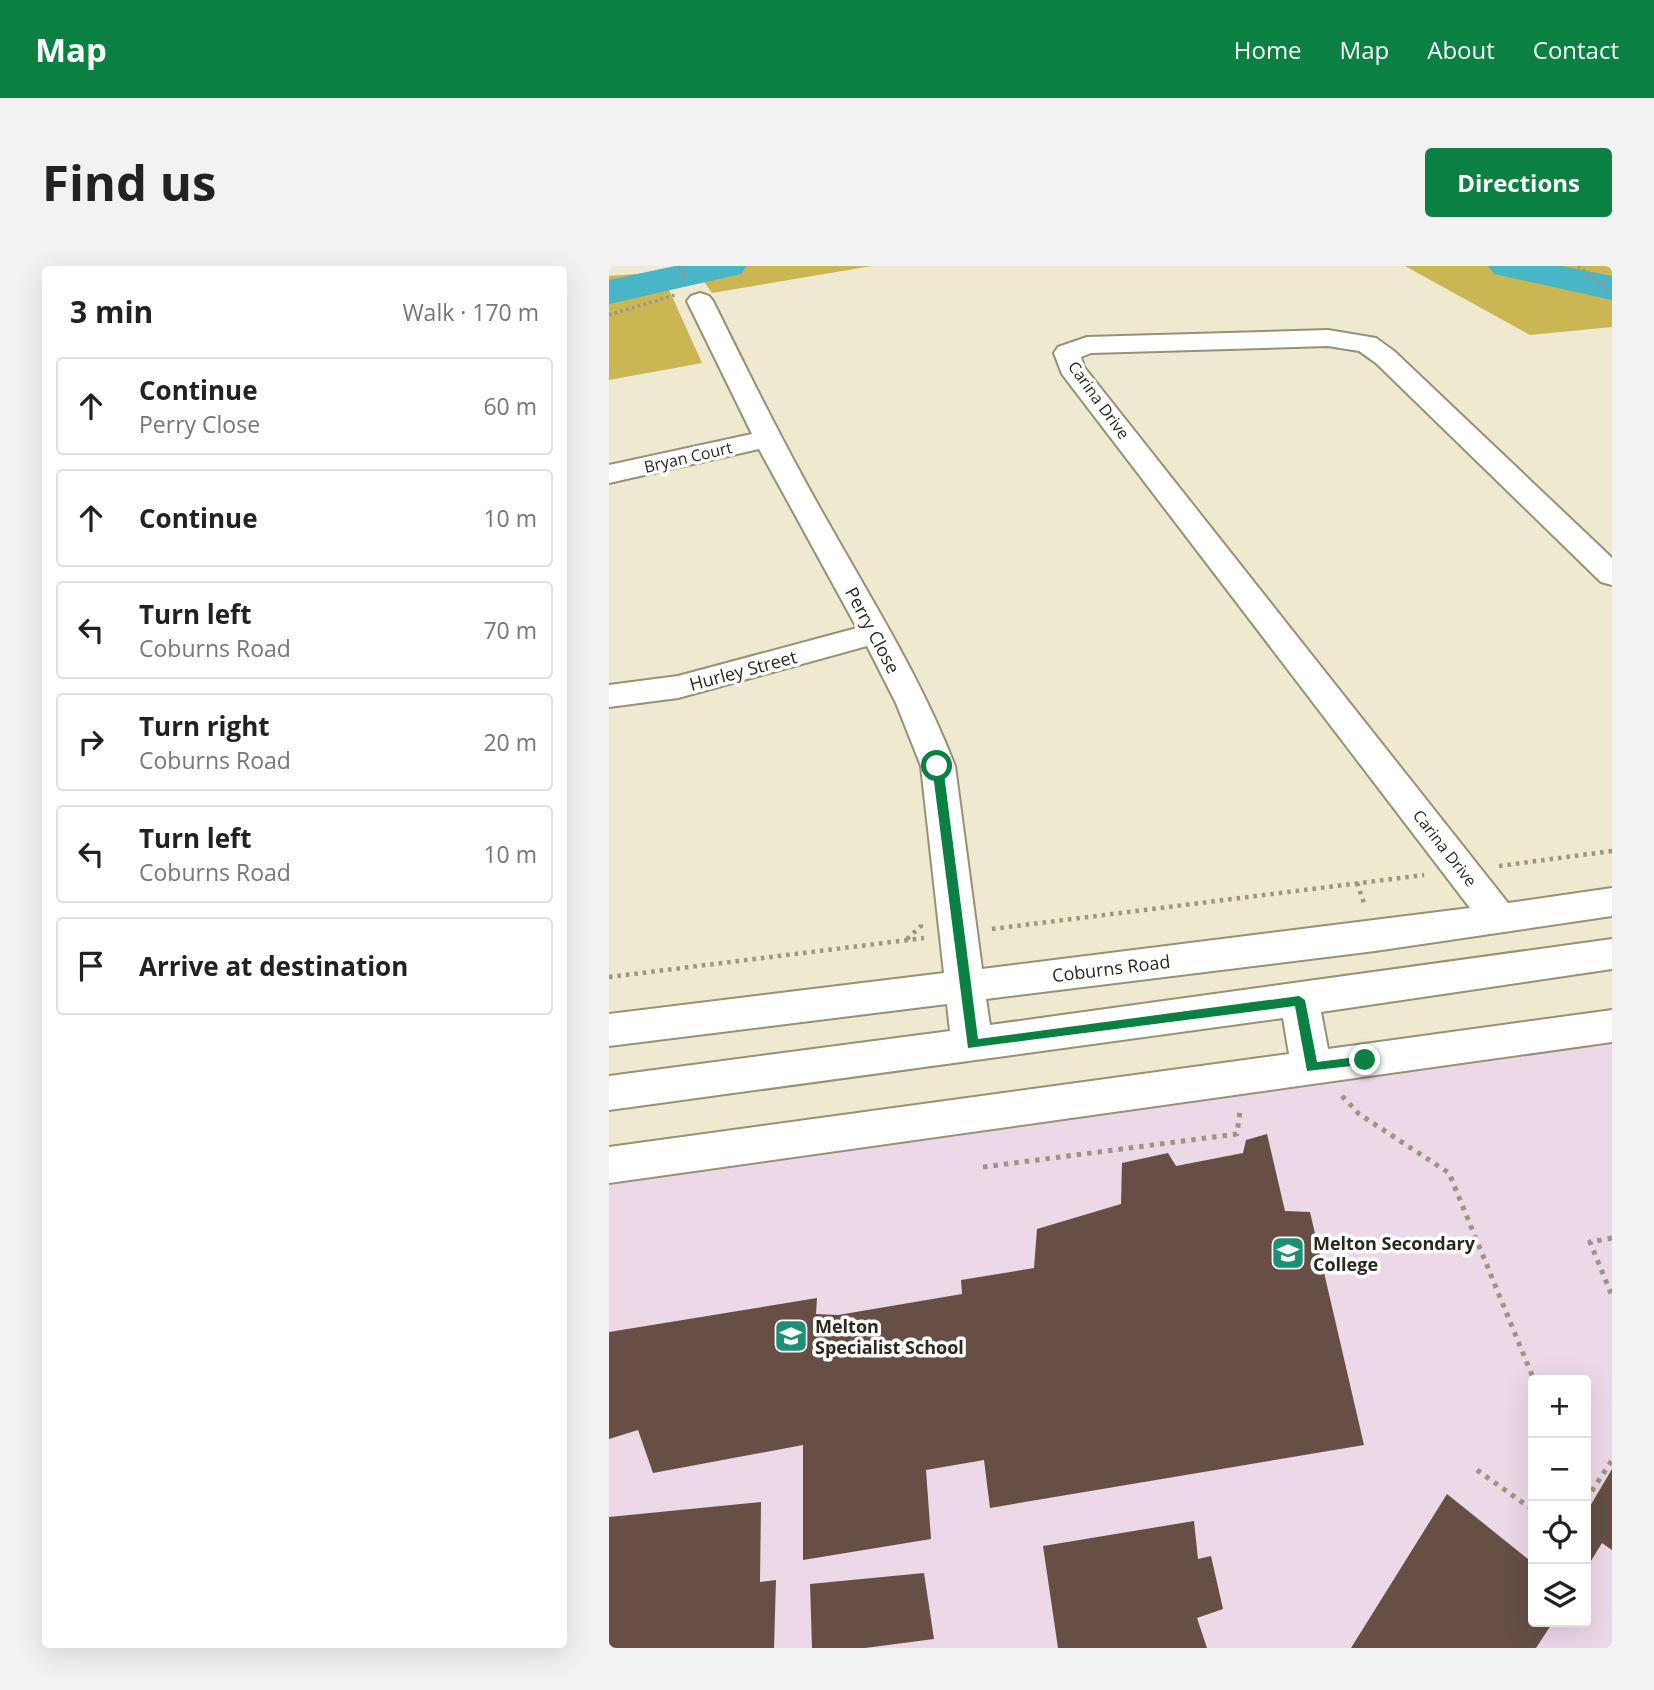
<!DOCTYPE html>
<html lang="en">
<head>
<meta charset="utf-8">
<style>
	body { margin:0; font-family:"Open Sans",sans-serif; background:#f2f2f2; color:#222 }
	.controls { position:absolute; right:21px; bottom:21px; display:grid; overflow:hidden; border-radius:7px; box-shadow:0 7px 28px #0002 }
	.controls button { width:63px; height:63px; display:grid; place-items:center; padding:0; border:0; border-bottom:2px solid #e0e0e0; background:#fff; color:#222; font:35px sans-serif }
	.stop { position:absolute; width:21px; height:21px; margin:-16px; border:5px solid #0b8043; border-radius:50%; background:#fff }
	.stop.end { background:#0b8043; border-color:#fff; box-shadow:0 2px 7px #0008 }
	.list { margin:0; padding:0; list-style:none }
	h2 { display:flex; justify-content:space-between; align-items:center; height:91px; margin:0; padding:0 28px; font-size:30px }
	h2 small { font-size:23px; font-weight:400; color:#767676 }
	.list li { display:grid; grid-template-columns:46px 1fr auto; gap:21px; align-items:center; box-sizing:border-box; height:98px; margin:0 14px 14px; padding:0 14px; border:2px solid #e0e0e0; border-radius:7px }
	.list b { display:block; font-size:26px; white-space:nowrap }
	.list p { margin:0; font-size:23px; white-space:nowrap; color:#767676 }
	.list em { font-size:23px; font-style:normal; color:#767676 }
	.icon { flex:none; width:38px; height:38px; fill:none; stroke:currentColor; stroke-width:2; stroke-linecap:round; stroke-linejoin:round }
	.map { position:relative; flex:none; width:1003px; height:1382px; overflow:hidden; border-radius:7px }
	header { display:flex; align-items:center; gap:42px; box-sizing:border-box; height:98px; padding:0 35px; background:#0b8043; color:#fff }
	header strong { font-size:33px }
	nav { display:flex; gap:38px; margin-inline-start:auto; font-size:24px }
	.intro { display:flex; align-items:center; justify-content:space-between; box-sizing:border-box; height:168px; padding:0 42px }
	h1 { margin:0; font-size:49px }
	.button { padding:18px 32px; border-radius:7px; background:#0b8043; color:#fff; font-size:24px; font-weight:700 }
	main { display:flex; gap:42px; padding:0 42px }
	aside { flex:1; background:#fff; border-radius:7px; box-shadow:0 7px 28px #0002 }
	.map>svg:first-child { display:block }
	.education { fill:#edd8e7; fill-rule:evenodd }
	.green { fill:#cab652 }
	.lines { fill:none; stroke-linecap:round; stroke-linejoin:round }
	.river { fill:#48b6c7; fill-rule:evenodd }
	.building { fill:#674f45 }
	.minor-casing { stroke:#969177; stroke-width:4 }
	.path-far2 { stroke:#999682; stroke-width:3.5; stroke-dasharray:2.5 3.5; stroke-linecap:butt }
	.path-far1 { stroke:#999682; stroke-width:4.5; stroke-dasharray:3.5 5; stroke-linecap:butt }
	.path { stroke:#999682; stroke-width:5; stroke-dasharray:4.5 6; stroke-linecap:butt }
	.minor { fill:#fff; fill-rule:evenodd }
	.route { fill:#0b8043 }
	.labels { text-anchor:middle; dominant-baseline:central; stroke-width:7; stroke-linejoin:round; paint-order:stroke }
	.far-street-label { font-size:16px; fill:#2a281e; stroke:#fff }
	.street-label { font-size:18px; fill:#2a281e; stroke:#fff }
	.poi-label { font-size:18px; font-weight:bold; fill:#2a281e; stroke:#fff; text-anchor:start }
</style>
</head>
<body>
<header>
<strong>Map</strong>
<nav><a>Home</a><a>Map</a><a>About</a><a>Contact</a></nav>
</header>
<div class="intro"><h1>Find us</h1><a class="button">Directions</a></div>
<main>
<aside>
<h2>3 min<small>Walk · 170 m</small></h2>
<ul class="list">
<li><svg class="icon" aria-label="ahead" viewBox="0 0 24 24"><path d="M12 20V5M6 11l6-6 6 6"/></svg><div><b>Continue</b><p>Perry Close</p></div><em>60 m</em></li>
<li><svg class="icon" aria-label="ahead" viewBox="0 0 24 24"><path d="M12 20V5M6 11l6-6 6 6"/></svg><div><b>Continue</b></div><em>10 m</em></li>
<li><svg class="icon" aria-label="left" viewBox="0 0 24 24"><path d="M17 20v-9H6M10 6l-5 5 5 5"/></svg><div><b>Turn left</b><p>Coburns Road</p></div><em>70 m</em></li>
<li><svg class="icon" aria-label="right" viewBox="0 0 24 24"><path d="M7 20v-9h11M14 6l5 5-5 5"/></svg><div><b>Turn right</b><p>Coburns Road</p></div><em>20 m</em></li>
<li><svg class="icon" aria-label="left" viewBox="0 0 24 24"><path d="M17 20v-9H6M10 6l-5 5 5 5"/></svg><div><b>Turn left</b><p>Coburns Road</p></div><em>10 m</em></li>
<li><svg class="icon" aria-label="arrive" viewBox="0 0 24 24"><path d="M6 21V4h12l-3 4 3 4H6"/></svg><div><b>Arrive at destination</b></div></li>
</ul>
</aside>
<div class="map">
<svg width="1003" height="1382" viewBox="0 0 1003 1382">
	<rect width="100%" height="100%" fill="#efeacf"/>
	<path class="education" d="M1003,777V1382H0V909L338,860L634,828ZM924,1114H977V1356H924Z"/>
	<g class="green">
		<polygon points="84,0 263,0 103,27"/>
		<polygon points="796,0 1003,0 1003,61 921,69"/>
		<polygon points="52,6 93,97 0,114 0,10"/>
	</g>
	<g class="lines">
		<g class="river">
			<polygon points="66,0 138,0 132,8 0,38 0,14"/>
			<polygon points="879,0 953,0 1003,10 1003,34 885,8"/>
		</g>
	</g>
	<g class="building">
		<polygon points="658,868 676,945 701,946 755,1179 381,1242 375,1194 317,1204 322,1273 194,1294 194,1179 44,1207 29,1164 0,1173 0,1066 208,1032 207,1048 229,1049 353,1028 352,1014 425,1002 428,963 512,938 513,897 559,887 567,900 634,887 637,874"/>
		<polygon points="1003,1203 1003,1284 993,1277 977,1303 977,1247"/>
		<polygon points="838,1228 924,1297 924,1356 944,1356 927,1382 742,1382"/>
		<polygon points="152,1236 151,1316 167,1314 165,1382 0,1382 0,1251"/>
		<polygon points="585,1255 589,1293 602,1290 614,1343 588,1352 598,1382 449,1382 434,1280"/>
		<polygon points="315,1307 325,1373 256,1382 203,1382 201,1318"/>
	</g>
	<g class="lines">
		<defs>
			<path id="minor" d="M91,27L100,30L104,35C141,110 178,185 220,258C265,338 313,414 346,500L373,703L861,642L453,108L445,87L449,81L478,71L719,64L767,72L785,85L1003,292V319L992,316L767,97L750,85L719,80L482,87L472,91L475,101L899,637L1003,622V650L766,685L377,733L381,759L1003,673V703L712,746L719,783L1003,744V776L0,917V881L680,788L674,752L0,844V810L341,765L338,738L0,780V748L335,707L312,500L287,437L258,380L69,432L0,441V419L69,410L248,362L150,183L0,217V199L143,168L78,35L82,30Z"/>
		</defs>
		<use href="#minor" class="minor-casing"/>
		<g class="path-far2">
			<polyline points="71,0 77,16"/>
			<polyline points="969,0 1003,27"/>
			<polyline points="0,49 66,29"/>
		</g>
		<g class="path-far1">
			<polyline points="890,600 1003,585"/>
			<polyline points="748,617 756,640"/>
			<polyline points="383,663 815,609"/>
			<polyline points="298,673 312,660 312,656"/>
			<polyline points="0,711 315,672"/>
		</g>
		<g class="path">
			<polyline points="733,830 750,848 840,907 925,1114"/>
			<polyline points="374,901 628,868 631,845"/>
			<polyline points="1003,972 981,976 1003,1030"/>
			<polyline points="868,1204 924,1244"/>
			<polyline points="977,1234 1003,1194"/>
		</g>
		<use href="#minor" class="minor"/>
	</g>
	<polygon class="route" points="328,497 334,500 369,773 690,730 696,734 708,796 756,790 762,794 760,798 698,805 686,740 359,782 323,500"/>
	<defs>
		<symbol id="school-square" viewBox="-11 -11 22 22"><rect x="-9" y="-9" width="18" height="18" rx="4" fill="#1c9072" stroke="#fff"/><path d="M0-5L7-2L0 1L-7-2ZM-4 1L0 2.5L4 1V4Q0 6-4 4Z" fill="#fff"/></symbol>
	</defs>
	<g fill-rule="evenodd">
		<use href="#school-square" x="660" y="968" width="38" height="38"/>
		<use href="#school-square" x="163" y="1051" width="38" height="38"/>
	</g>
	<g class="labels">
		<g class="far-street-label">
			<text transform="translate(490 134) rotate(54)">Carina Drive</text>
			<text transform="translate(79 191) rotate(-13)">Bryan Court</text>
			<text transform="translate(836 582) rotate(52)">Carina Drive</text>
		</g>
		<g class="street-label">
			<text transform="translate(264 364) rotate(62)">Perry Close</text>
			<text transform="translate(134 404) rotate(-15)">Hurley Street</text>
			<text transform="translate(502 702) rotate(-7)">Coburns Road</text>
		</g>
		<g class="poi-label">
			<text x="704" y="977">Melton Secondary<tspan x="704" dy="21">College</tspan></text>
			<text x="206" y="1060">Melton<tspan x="206" dy="21">Specialist School</tspan></text>
		</g>
	</g>
</svg>
<div class="controls">
<button>+</button>
<button>−</button>
<button><svg class="icon" aria-label="locate" viewBox="0 0 24 24"><circle cx="12" cy="12" r="6"/><path d="M12 2v4M12 18v4M2 12h4M18 12h4"/></svg></button>
<button><svg class="icon" aria-label="layers" viewBox="0 0 24 24"><path d="M12 4l9 5-9 5-9-5zM3 14l9 5 9-5"/></svg></button>
</div>
<div class="stop" style="left:328px;top:500px"></div>
<div class="stop end" style="left:756px;top:794px"></div>
</div>
</main>
</body>
</html>
